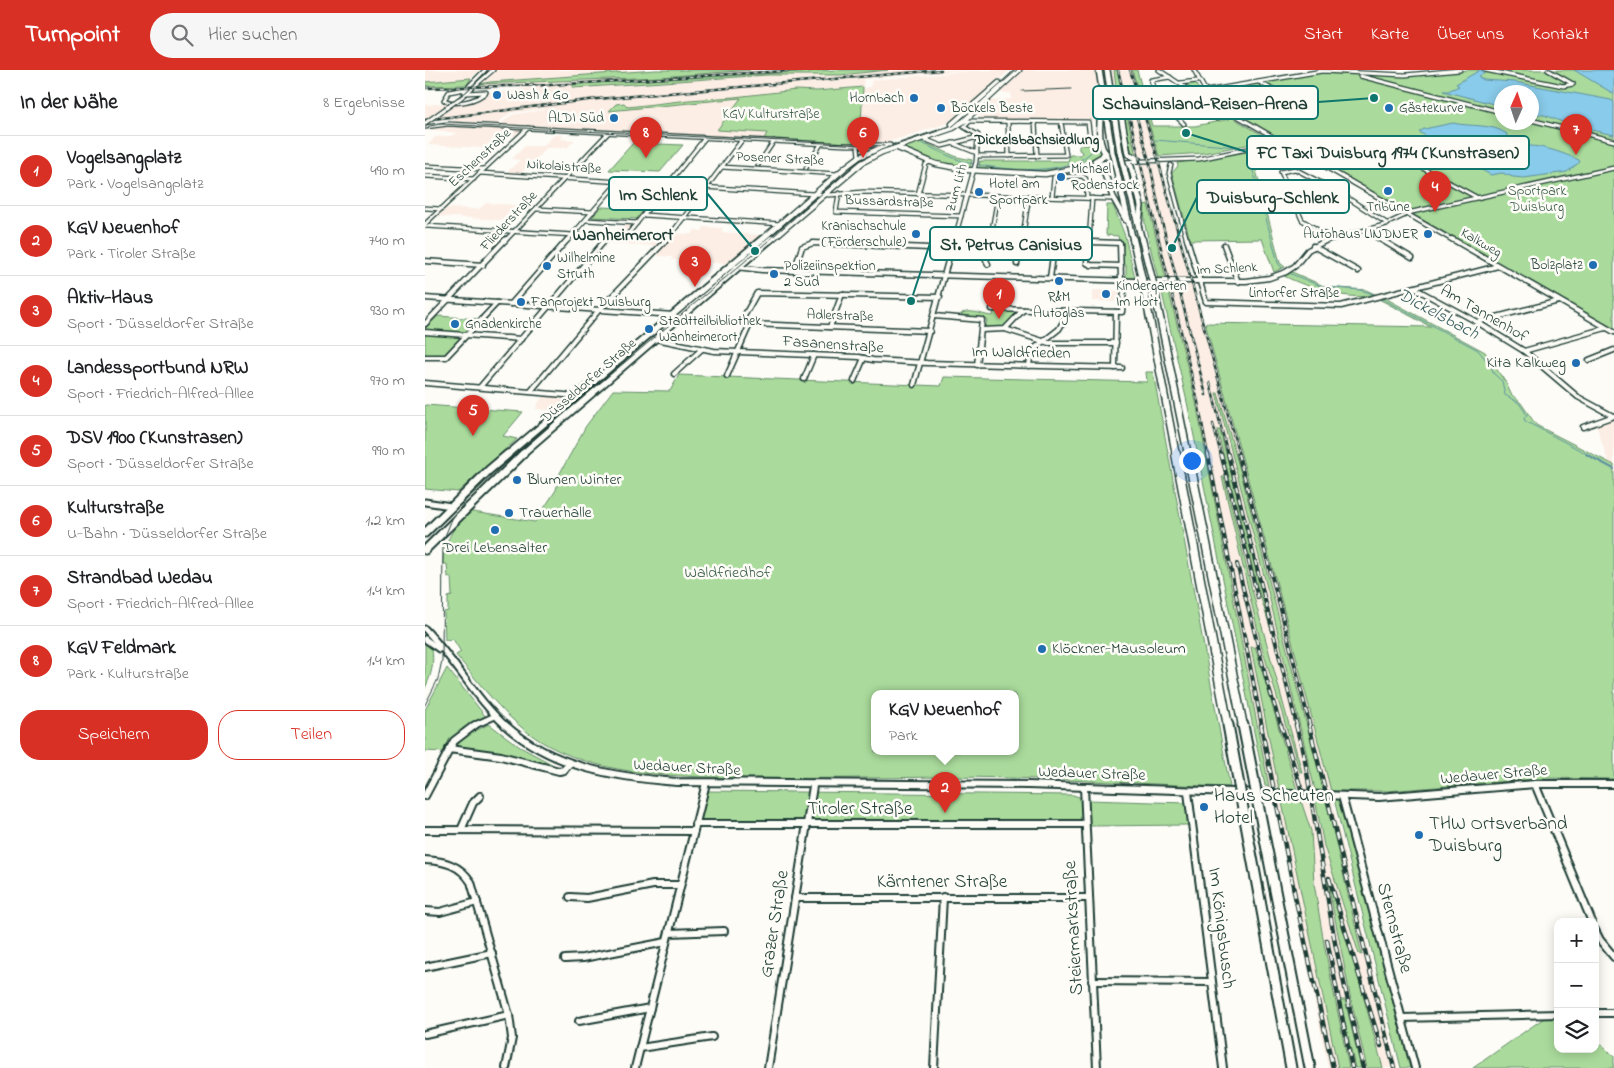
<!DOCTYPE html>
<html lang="de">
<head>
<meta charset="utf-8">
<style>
	body { margin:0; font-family:"Indie Flower",sans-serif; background:#f6f6f6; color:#202124 }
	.controls { position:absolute; right:15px; bottom:15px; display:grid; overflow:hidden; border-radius:10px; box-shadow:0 2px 12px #0003 }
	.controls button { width:45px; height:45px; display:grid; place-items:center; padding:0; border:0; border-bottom:1px solid #e0e0e0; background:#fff; color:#202124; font:25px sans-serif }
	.compass { position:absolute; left:1069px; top:15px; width:45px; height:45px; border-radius:50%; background:#fff; box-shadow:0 2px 12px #0003; rotate:3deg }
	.you { position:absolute; left:766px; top:390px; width:18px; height:18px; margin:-12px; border:4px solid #fff; border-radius:50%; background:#1a73e8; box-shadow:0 0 0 8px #1a73e833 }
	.badge { display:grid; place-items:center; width:32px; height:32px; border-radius:50%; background:#d93025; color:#fff; font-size:16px; font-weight:700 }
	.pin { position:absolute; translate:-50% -41px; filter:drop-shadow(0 1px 2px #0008) }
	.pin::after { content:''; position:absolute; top:26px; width:18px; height:15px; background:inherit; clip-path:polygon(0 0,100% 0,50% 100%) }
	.popup { position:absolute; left:446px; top:620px; width:148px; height:65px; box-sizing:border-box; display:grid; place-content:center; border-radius:10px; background:#fff; filter:drop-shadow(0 1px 4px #0005); font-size:16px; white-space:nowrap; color:#757577 }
	.popup b { font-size:19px; color:#202124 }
	.popup::after { content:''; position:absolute; left:50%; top:100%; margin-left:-10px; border:10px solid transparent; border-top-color:#fff }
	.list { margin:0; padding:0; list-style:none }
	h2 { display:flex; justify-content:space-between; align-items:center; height:65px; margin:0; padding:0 20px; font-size:21px }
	h2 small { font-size:16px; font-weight:400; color:#757577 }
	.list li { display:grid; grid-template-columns:32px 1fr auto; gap:15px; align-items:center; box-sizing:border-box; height:70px; padding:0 20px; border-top:1px solid #e0e0e0 }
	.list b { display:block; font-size:19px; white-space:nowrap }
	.list p { margin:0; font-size:16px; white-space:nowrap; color:#757577 }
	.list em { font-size:16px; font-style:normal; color:#757577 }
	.actions { display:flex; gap:10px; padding:15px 20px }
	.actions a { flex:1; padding:11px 0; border:1px solid #d93025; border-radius:20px; text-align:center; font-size:18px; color:#d93025 }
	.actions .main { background:#d93025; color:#fff }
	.icon { flex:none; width:28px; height:28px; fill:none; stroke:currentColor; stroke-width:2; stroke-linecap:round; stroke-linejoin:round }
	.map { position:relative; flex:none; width:1189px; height:998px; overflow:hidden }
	header { display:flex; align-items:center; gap:30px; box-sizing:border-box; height:70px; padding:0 25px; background:#d93025; color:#fff }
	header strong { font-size:24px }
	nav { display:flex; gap:28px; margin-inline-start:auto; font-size:18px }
	.search { width:350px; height:45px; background:#f6f6f6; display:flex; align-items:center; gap:12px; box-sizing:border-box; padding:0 18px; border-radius:28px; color:#757577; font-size:19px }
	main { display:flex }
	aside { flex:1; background:#fff }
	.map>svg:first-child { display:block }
	.built { fill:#fceee5 }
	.green { fill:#aadb9c; stroke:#648c68; fill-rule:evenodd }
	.water { fill:#89cbea; stroke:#5f92a1 }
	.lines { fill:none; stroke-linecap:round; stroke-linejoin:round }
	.stream-far1 { stroke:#5f92a1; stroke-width:1 }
	.stream { stroke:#5f92a1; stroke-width:2 }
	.minor-far3-casing { stroke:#1f3d34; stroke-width:5.5 }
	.minor-far2-casing { stroke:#1f3d34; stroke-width:7 }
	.minor-far1-casing { stroke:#1f3d34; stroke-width:9 }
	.minor-casing { stroke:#1f3d34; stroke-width:10 }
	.major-far2-casing { stroke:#1f3d34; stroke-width:7 }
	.major-far1-casing { stroke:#1f3d34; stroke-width:9 }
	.major-casing { stroke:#1f3d34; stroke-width:11 }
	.highway-far3-casing { stroke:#1f3d34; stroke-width:8 }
	.highway-far2-casing { stroke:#1f3d34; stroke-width:9 }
	.highway-far1-casing { stroke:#1f3d34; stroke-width:11 }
	.highway-casing { stroke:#1f3d34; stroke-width:13 }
	.minor-far3 { stroke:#fdfcf7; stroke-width:3 }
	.minor-far2 { stroke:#fdfcf7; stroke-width:4 }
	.minor-far1 { stroke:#fdfcf7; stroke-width:5 }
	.minor { stroke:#fdfcf7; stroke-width:6 }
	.major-far2 { stroke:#fdfcf7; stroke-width:4.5 }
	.major-far1 { stroke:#fdfcf7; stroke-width:5.5 }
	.major { stroke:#fdfcf7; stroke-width:7 }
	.highway-far3 { stroke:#fdfcf7; stroke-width:5 }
	.highway-far2 { stroke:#fdfcf7; stroke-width:6 }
	.highway-far1 { stroke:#fdfcf7; stroke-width:8 }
	.highway { stroke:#fdfcf7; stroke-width:9 }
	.tram { stroke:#1f3d34; stroke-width:1 }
	.rail-far2-casing { stroke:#1f3d34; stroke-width:2.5 }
	.rail-far1-casing { stroke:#1f3d34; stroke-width:4 }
	.rail-casing { stroke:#1f3d34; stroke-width:4.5 }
	.rail-far2 { stroke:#fdfcf7; stroke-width:1; stroke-dasharray:4; stroke-linecap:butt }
	.rail-far1 { stroke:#fdfcf7; stroke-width:2; stroke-dasharray:5.5; stroke-linecap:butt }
	.rail { stroke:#fdfcf7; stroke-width:2.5; stroke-dasharray:7; stroke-linecap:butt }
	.minor-bridge-casing { stroke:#1f3d34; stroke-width:5.5; stroke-linecap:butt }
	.highway-bridge-far2-casing { stroke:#1f3d34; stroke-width:8; stroke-linecap:butt }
	.highway-bridge-far1-casing { stroke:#1f3d34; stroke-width:9; stroke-linecap:butt }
	.highway-bridge-casing { stroke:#1f3d34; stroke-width:13; stroke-linecap:butt }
	.minor-bridge { stroke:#fdfcf7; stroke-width:3 }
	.highway-bridge-far2 { stroke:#fdfcf7; stroke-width:5 }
	.highway-bridge-far1 { stroke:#fdfcf7; stroke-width:6 }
	.highway-bridge { stroke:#fdfcf7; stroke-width:9 }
	.poi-dot { fill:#1f6fb2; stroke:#fdfcf7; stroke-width:2 }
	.labels { text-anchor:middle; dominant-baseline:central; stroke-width:5; stroke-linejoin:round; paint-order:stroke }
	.far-poi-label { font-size:14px; fill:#1f3d34; stroke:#fdfcf7; text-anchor:start }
	.far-park-label { font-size:14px; fill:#3b5d49; stroke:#fdfcf7 }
	.far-street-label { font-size:14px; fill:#1f3d34; stroke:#fdfcf7 }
	.far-neighbourhood-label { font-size:15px; font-weight:bold; fill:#1f3d34; stroke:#fdfcf7 }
	.street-label { font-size:16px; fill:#1f3d34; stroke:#fdfcf7 }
	.poi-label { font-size:16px; fill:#1f3d34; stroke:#fdfcf7; text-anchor:start }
	.park-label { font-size:16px; fill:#3b5d49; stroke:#fdfcf7 }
	.far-district-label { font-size:18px; font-weight:bold; fill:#1f3d34; stroke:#fdfcf7 }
	.water-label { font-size:18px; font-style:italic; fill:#3a6062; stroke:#fdfcf7 }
	.near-poi-label { font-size:19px; fill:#1f3d34; stroke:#fdfcf7; text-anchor:start }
	.near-street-label { font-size:19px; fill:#1f3d34; stroke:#fdfcf7 }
	.leader { fill:none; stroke:#0f766e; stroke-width:2 }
	.callout-dot { fill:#0f766e; stroke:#fdfcf7; stroke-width:2 }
	.callout { fill:#fdfcf7; stroke:#0f766e; stroke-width:2 }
	.callout-label { font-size:18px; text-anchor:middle; font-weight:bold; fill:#1f3d34 }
</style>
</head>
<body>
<header>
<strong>Turnpoint</strong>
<div class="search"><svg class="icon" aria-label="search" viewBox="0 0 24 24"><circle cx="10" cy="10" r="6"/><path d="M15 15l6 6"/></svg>Hier suchen</div>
<nav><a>Start</a><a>Karte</a><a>Über uns</a><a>Kontakt</a></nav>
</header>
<main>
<aside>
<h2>In der Nähe<small>8 Ergebnisse</small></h2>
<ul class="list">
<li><span class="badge">1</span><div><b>Vogelsangplatz</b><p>Park · Vogelsangplatz</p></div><em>490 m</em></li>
<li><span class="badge">2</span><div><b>KGV Neuenhof</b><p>Park · Tiroler Straße</p></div><em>740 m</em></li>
<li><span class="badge">3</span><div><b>Aktiv-Haus</b><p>Sport · Düsseldorfer Straße</p></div><em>930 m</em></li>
<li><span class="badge">4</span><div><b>Landessportbund NRW</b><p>Sport · Friedrich-Alfred-Allee</p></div><em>970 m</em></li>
<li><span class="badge">5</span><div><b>DSV 1900 (Kunstrasen)</b><p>Sport · Düsseldorfer Straße</p></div><em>990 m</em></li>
<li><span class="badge">6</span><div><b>Kulturstraße</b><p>U-Bahn · Düsseldorfer Straße</p></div><em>1.2 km</em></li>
<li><span class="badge">7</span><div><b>Strandbad Wedau</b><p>Sport · Friedrich-Alfred-Allee</p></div><em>1.4 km</em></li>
<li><span class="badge">8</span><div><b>KGV Feldmark</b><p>Park · Kulturstraße</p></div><em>1.4 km</em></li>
</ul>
<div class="actions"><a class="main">Speichern</a><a>Teilen</a></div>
</aside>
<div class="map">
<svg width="1189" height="998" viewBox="0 0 1189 998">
	<rect width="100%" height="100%" fill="#fdfcf7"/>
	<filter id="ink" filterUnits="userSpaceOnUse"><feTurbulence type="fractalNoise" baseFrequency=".02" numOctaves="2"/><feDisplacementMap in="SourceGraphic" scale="10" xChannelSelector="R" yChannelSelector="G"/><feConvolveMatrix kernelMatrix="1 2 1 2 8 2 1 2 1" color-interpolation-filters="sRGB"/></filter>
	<g filter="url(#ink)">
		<g class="built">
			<polygon points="0,0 56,0 46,8 0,12"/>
			<polygon points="72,0 231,0 57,13"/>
			<polygon points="325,0 338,0 320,2 410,0 148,14 342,5 416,5 463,0 546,0 439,9 438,17 317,27 339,62 342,63 339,69 75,55 85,46 91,44 119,40 118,39 85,43 71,55 26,53 31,48 0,51 0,35 53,30 64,22 91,21 92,19 106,17 51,18 55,14 236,7"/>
			<polygon points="585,0 523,53 460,73 439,74 439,58 436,58 438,18 445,17 447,10 547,1"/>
			<polygon points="597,0 689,0 693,25 681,26 684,43 672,43 670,51 547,51 557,46 550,44 565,31 586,29 586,23 573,23"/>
			<polygon points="692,0 707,0 734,86 711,86"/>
			<polygon points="12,55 97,60 90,66 73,65 59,78 3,75 10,67 26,66 32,63 2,59"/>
			<polygon points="129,65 138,65 135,69 150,70 142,78 122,78 95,104 81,103 95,90 87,89 100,76 118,76"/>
			<polygon points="713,94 736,94 766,209 741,209"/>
			<polygon points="61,133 91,135 76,150 10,146 19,138 54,139"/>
			<polygon points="201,155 207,156 203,162 267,164 270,160 277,161 279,157 298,158 296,162 336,165 303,194 246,190 248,187 233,186 232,176 181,173 190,160"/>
			<polygon points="742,214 768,215 859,540 906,721 844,717 771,332"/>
			<polygon points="668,220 695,221 695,232 667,231"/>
			<polygon points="119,325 129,326 142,328 128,340 110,339 113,336 111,336"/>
			<polygon points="1189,348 1189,395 1183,391 1171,355"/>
			<polygon points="849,728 890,729 899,776 934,884 937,884 901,730 907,730 973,998 958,998 927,885 903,813 926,930 942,998 936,998 920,931 915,930 930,998 903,998"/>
		</g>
		<g class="green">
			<polygon points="231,0 325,0 236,7 55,14 65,12"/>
			<polygon points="410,0 463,0 416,5 342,5 148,18 148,14"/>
			<polygon points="689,0 692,0 711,86 707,84 697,40 691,26 692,25"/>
			<path d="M707,0H712L727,56H770L805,49L795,43H789L777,27L759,14L769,12C787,39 817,53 843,68L841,71L779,83L734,86Z"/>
			<path d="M1043,0H1189V259L809,42L785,22L891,3L978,6ZM1076,22H1106V52H1076Z"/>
			<polygon points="46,8 42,15 0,16 0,12"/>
			<polygon points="438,17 435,73 431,74 339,69 342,63 292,60 316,28 184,41 191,34 199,33 203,37 264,30 309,27 371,20 392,21"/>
			<polygon points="667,69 675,69 677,83 674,87 624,100 607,101 554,98 555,91 643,91 645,85 656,85 657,82 654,80 654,75 666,75"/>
			<polygon points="496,71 532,87 547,90 545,98 513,93 480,78 480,76"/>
			<polygon points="208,73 258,75 235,102 184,100"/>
			<polygon points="826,81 855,193 860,197 849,202 837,169 765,170 747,103 753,96 752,93"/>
			<polygon points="723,134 741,209 733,209 720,155 719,135"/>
			<polygon points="682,135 688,135 700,166 710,208 701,208 701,195 697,194 698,171 694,171 693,166 681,165"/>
			<polygon points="176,137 221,139 213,149 167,147"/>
			<path d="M867,202L901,217L941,220L952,225C923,231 886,219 859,206Z"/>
			<polygon points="735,214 742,214 771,332 844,717 840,716 762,332"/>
			<polygon points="958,227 1060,282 1081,313 1086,324 1096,333 1111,355 1189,395 1189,709 1122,708 962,721 906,721 859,540 780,253 1006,257 952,228"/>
			<path d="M569,240L595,241L579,258H560L562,250L560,248L536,245L537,243C549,239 559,246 568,246Z"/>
			<polygon points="13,246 53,249 19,286 0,285 0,259"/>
			<path d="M721,302H728L805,717C710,714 614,707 518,707C451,708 384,709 317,708C252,706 183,707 124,676C85,655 59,619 31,585L36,582L28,569L20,570L19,542L23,541V527L27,526L26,507H23L22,494H18C18,471 29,459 42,441L110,452L131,420L135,403L161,356L188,320L245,321L254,305L516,316L519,307L722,312ZM450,624H590V682H450Z"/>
			<polygon points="791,323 793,323 817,407 899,721 890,720 843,521"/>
			<polygon points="0,335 98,342 78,366 92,369 33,422 0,419"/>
			<polygon points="792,360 795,360 846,560 833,519"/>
			<polygon points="797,407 799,407 827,520 877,702 875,702 837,578"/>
			<path d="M0,573L7,578C9,593 7,604 0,618Z"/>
			<polygon points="826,577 830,577 872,720 854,719"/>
			<polygon points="22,598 61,647 38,658 18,682 0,681 0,640"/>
			<polygon points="64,654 95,677 136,699 30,678 40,666"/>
			<polygon points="282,721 648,725 663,730 761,733 764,755 665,756 655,752 275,752"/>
			<polygon points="856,728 875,728 886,761 889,813 899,874 924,998 913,998"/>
			<polygon points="890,729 901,730 937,885 934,884 899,776"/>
			<polygon points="909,729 913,729 916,732 985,998 976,998"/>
			<polygon points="902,808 927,885 958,998 942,998 926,930"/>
			<polygon points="915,930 920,930 936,998 930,998"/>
			<polygon points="1119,948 1133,948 1133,979 1170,979 1170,970 1189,986 1189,998 1048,998"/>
		</g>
		<g class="water">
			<polygon points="1055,0 1067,0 1054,6 1055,8 1059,10 1090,12 1186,30 1189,32 1189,65 1148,56 1119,45 1107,44 1106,22 1076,22 1076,36 1018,21 1023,21 1034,16 1031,14"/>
			<polygon points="1149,0 1189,0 1189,24"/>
			<path d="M1028,53C1044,57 1068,53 1082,64L1081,75L1074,80C1080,79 1086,77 1093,76C1114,74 1136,82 1154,90L1155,92L1142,102L1099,108L1088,107L1077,103L1066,105L1049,96H1055L1052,94L1055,85L1069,80L1039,83L1021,78L994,62L999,59Z"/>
		</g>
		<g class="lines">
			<g class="stream-far1">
				<polyline points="730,70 814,77"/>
				<path d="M495,72C509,79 522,86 537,91C568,100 639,107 664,84C668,81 670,75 672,71"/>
				<polyline points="823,82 853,193 857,198"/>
				<polyline points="866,204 898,217 935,220 948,224 1053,280 1066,296 1069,304 1077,311 1080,325 1094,333 1102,345 1099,348 1100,351 1164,385"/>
			</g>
			<polyline class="stream" points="1161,384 1189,399"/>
			<defs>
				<g id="minor-far3">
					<polyline points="734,0 776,28 792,49"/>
					<polyline points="769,0 779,18 805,42 1029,171"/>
					<polyline points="1060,0 1138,16 1148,14"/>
					<polyline points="1123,0 1148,14"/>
					<polyline points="935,6 1076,42"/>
					<polyline points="745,7 726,10 731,27 748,28 751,46 759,54"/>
					<polyline points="755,13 772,11"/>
					<path d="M40,19L24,22L19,30C30,36 52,31 61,22L41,23"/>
					<polyline points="39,21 60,0"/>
					<polyline points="780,21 897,1 980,5 1035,0"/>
					<polyline points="748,28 772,24"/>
					<polyline points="34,29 68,0"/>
					<polyline points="805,42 866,30 834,12"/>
					<polyline points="1106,50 1189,71"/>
					<polyline points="541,51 663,52 665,69 638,69"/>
					<polyline points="583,52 584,86"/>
					<polyline points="610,52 612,86"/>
					<polyline points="0,57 23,54 421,75 465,75"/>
					<polyline points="499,69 517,76 553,67"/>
					<polyline points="527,73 552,83"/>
					<polyline points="433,76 434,87"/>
					<polyline points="879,84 949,72 1053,128"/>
					<polyline points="552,86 641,85 636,52"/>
					<polyline points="695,92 774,89 857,72"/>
					<polyline points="333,95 349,71"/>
					<polyline points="746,95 744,103 762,171"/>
					<polyline points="0,96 59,99"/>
					<polyline points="296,97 413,104"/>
					<polyline points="381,98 396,74"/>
					<polyline points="55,103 405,125 438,122 686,129"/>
					<polyline points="0,106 49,109"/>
					<polyline points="414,123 411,142 536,146"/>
					<polyline points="493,124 501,94 505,92"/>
					<polyline points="627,127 629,107 657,106 661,109 662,128"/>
					<polyline points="0,138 16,139"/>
					<polyline points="112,139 168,142"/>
					<polyline points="219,145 356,154"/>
					<polyline points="161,150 212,153"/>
					<polyline points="0,154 103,58"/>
					<polyline points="0,156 183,167"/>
					<polyline points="940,161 957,171"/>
					<polyline points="203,164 280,68"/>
					<polyline points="530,168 616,171"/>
					<polyline points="906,168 877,150 856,102 870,99 912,121 963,154"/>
					<polyline points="80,171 183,63"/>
					<polyline points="142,171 194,111"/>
					<polyline points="180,171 183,167"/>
					<polyline points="241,171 317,70"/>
					<polyline points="529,171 551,92 553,65 539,57 544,52"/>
					<polyline points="565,171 573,126"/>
					<polyline points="597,171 604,126"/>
					<polyline points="664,171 667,128"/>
					<polyline points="900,171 959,155 987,142 1189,98"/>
				</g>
				<g id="minor-far2">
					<polyline points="575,169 695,173 696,210"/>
					<polyline points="664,169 662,193 666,195 696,196"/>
					<polyline points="762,169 781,232 916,236 1073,196"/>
					<polyline points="955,169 987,188"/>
					<polyline points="1027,169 1189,262"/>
					<polyline points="799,175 813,212"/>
					<polyline points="888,176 933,201"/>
					<polyline points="0,191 58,195"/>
					<polyline points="563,194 561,190 565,169"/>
					<polyline points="592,194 597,169"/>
					<polyline points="311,197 337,200 710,211 821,211 844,208 861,202 870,196 883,180 904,169"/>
					<polyline points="369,201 377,177 388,173 527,179"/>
					<polyline points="625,208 630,171"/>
					<polyline points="989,218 1052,252 1099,281 1153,327 1188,346"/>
					<polyline points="0,228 249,245"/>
					<polyline points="86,234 143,169"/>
					<polyline points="567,239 697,242 700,210"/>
					<polyline points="509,246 557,250 552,295"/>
					<polyline points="1052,252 1134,231"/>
					<polyline points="0,254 81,169"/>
					<polyline points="405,257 417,224"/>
					<polyline points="580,259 624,273 691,273"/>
					<polyline points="557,260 580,259 598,240"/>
					<polyline points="505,261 325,254 319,253 318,248 332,223 515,227"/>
					<polyline points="0,262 96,269"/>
					<polyline points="231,269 289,281 434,287 448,290 502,293 697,298"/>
					<polyline points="1099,281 1181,258"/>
					<polyline points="0,287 21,287 72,233"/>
					<polyline points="1164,290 1189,280"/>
					<polyline points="604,296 606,281 634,259 644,241"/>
					<polyline points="690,298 691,242"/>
					<polyline points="249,304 277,279"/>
					<polyline points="302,306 325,254"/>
					<polyline points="379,309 389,285"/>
					<polyline points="429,311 439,288"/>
					<polyline points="0,313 151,326"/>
					<polyline points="489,315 529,169"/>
					<polyline points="55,317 181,169"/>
					<polyline points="106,321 174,240 242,169"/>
					<polyline points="1158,357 1189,346"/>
				</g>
				<g id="minor-far1">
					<polyline points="0,432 26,436"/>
					<path d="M0,559C30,590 50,628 81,656"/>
					<polyline points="0,569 14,579"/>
					<polyline points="48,656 70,646"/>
				</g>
				<g id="minor">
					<path d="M80,655C128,698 191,707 252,712L603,715L954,727L1110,714H1189"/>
					<polyline points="24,679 76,686 134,701 139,700 144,694"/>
					<polyline points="1110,714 1167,852"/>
					<polyline points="659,717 672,998"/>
					<polyline points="763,722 798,998"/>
					<polyline points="0,726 29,671 50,655"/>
					<polyline points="917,726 990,998"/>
					<polyline points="270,754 660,754"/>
					<polyline points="0,760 269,761"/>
					<polyline points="36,760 48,733 55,726"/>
					<path d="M0,790C20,791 35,795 46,812L84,945L87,968L81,998"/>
					<polyline points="145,827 162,828 228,815 255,815"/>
					<polyline points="370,828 664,828"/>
					<polyline points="1,841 15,842 52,832"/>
					<polyline points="1170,860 1175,870 1189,887"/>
					<polyline points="244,863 299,861"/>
					<polyline points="140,889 158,888 241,872"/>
					<polyline points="0,897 67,883"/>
					<polyline points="667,911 786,912"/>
					<polyline points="1170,943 1189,943"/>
					<polyline points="977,948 1133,944"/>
					<polyline points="154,951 225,938"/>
					<polyline points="0,964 84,945"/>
					<polyline points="215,978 287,967"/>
					<polyline points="210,998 281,713"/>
					<polyline points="343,998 388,716"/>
					<polyline points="509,998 518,827"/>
				</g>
				<g id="major-far2">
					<polyline points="527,54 574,13"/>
					<polyline points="470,77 511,94 543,100 620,104 687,92"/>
					<polyline points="335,171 422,96 434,87 460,76"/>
					<polyline points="345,171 438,92 457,82 528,58 539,51 594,0"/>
				</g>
				<g id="major-far1">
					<polyline points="82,385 337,169"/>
					<polyline points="96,385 346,169"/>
				</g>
				<g id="major">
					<polyline points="0,463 64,400 83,384"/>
					<polyline points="0,480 98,384"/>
				</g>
				<g id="highway-far3">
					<polyline points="674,0 687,82"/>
					<polyline points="682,0 695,82"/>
					<polyline points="688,24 695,40 703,84 713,89"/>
					<path d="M678,31C675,46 670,75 683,86C689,91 699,93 706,96L716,136L714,153"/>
					<polyline points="670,91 677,87 680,82"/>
					<polyline points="691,98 708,171"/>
					<polyline points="699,98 717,171"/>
					<polyline points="654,99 670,97 678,99 688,127 701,150"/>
				</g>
				<g id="highway-far2">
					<polyline points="708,169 717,209"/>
					<polyline points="717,169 727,209"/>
					<polyline points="718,213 751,385"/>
					<polyline points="728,213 763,385"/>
				</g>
				<g id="highway-far1">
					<polyline points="751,384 803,656"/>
					<polyline points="763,384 818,656"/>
				</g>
				<g id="highway">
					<polyline points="803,655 814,715"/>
					<polyline points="818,655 830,716"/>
					<polyline points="817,733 866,998"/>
					<polyline points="833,734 885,998"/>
				</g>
			</defs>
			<use href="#minor-far3" class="minor-far3-casing"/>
			<use href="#minor-far2" class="minor-far2-casing"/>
			<use href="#minor-far1" class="minor-far1-casing"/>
			<use href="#minor" class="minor-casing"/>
			<use href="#major-far2" class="major-far2-casing"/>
			<use href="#major-far1" class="major-far1-casing"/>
			<use href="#major" class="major-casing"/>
			<use href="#highway-far3" class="highway-far3-casing"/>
			<use href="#highway-far2" class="highway-far2-casing"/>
			<use href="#highway-far1" class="highway-far1-casing"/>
			<use href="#highway" class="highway-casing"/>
			<use href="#minor-far3" class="minor-far3"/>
			<use href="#minor-far2" class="minor-far2"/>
			<use href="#minor-far1" class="minor-far1"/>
			<use href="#minor" class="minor"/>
			<use href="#major-far2" class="major-far2"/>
			<use href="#major-far1" class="major-far1"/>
			<use href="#major" class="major"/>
			<use href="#highway-far3" class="highway-far3"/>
			<use href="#highway-far2" class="highway-far2"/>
			<use href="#highway-far1" class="highway-far1"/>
			<use href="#highway" class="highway"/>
			<g class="tram">
				<polyline points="597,21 646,19"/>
				<polyline points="0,52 41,22 65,0"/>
				<polyline points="0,57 16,54 459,76"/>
				<polyline points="0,635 13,609 17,590 18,471 27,449 41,430 87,387 318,193 433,92 456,80 528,56 592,0"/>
			</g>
			<defs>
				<g id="rail-far2">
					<polyline points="693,0 773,332 783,385"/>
					<polyline points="705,0 732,86 814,385"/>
					<polyline points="369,1 392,0"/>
					<polyline points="0,18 125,15 376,0"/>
					<polyline points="710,41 725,94 736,148 781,325"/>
					<polyline points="0,50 172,29 516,0"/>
					<polyline points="785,313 803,385"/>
					<polyline points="788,354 796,385"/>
				</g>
				<g id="rail-far1">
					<polyline points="783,384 837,656"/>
					<polyline points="796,384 833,528"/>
					<polyline points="803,384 872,656"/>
					<polyline points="813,384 856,540 885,656"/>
					<polyline points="812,494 843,615 856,656"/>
				</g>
				<g id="rail">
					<polyline points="836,655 871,831 908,998"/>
					<polyline points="856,655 879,728"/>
					<polyline points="871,655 880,690 910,873 938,998"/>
					<polyline points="884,655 969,998"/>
					<polyline points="904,808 956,976"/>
					<polyline points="902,870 927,998"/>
				</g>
			</defs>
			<use href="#rail-far2" class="rail-far2-casing"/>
			<use href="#rail-far1" class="rail-far1-casing"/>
			<use href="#rail" class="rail-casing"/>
			<use href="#rail-far2" class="rail-far2"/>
			<use href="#rail-far1" class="rail-far1"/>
			<use href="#rail" class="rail"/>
			<defs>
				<polyline id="minor-bridge" points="0,53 34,29"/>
				<g id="highway-bridge-far2">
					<polyline points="687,82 691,98"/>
					<polyline points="695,82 699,98"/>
				</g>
				<g id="highway-bridge-far1">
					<polyline points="717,209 718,213"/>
					<polyline points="727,209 728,213"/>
				</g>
				<g id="highway-bridge">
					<polyline points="814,715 817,733"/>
					<polyline points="830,716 833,734"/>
				</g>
			</defs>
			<use href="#minor-bridge" class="minor-bridge-casing"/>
			<use href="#highway-bridge-far2" class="highway-bridge-far2-casing"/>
			<use href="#highway-bridge-far1" class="highway-bridge-far1-casing"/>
			<use href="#highway-bridge" class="highway-bridge-casing"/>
			<use href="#minor-bridge" class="minor-bridge"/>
			<use href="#highway-bridge-far2" class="highway-bridge-far2"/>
			<use href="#highway-bridge-far1" class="highway-bridge-far1"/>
			<use href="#highway-bridge" class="highway-bridge"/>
		</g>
	</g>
	<g class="poi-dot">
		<circle cx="72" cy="25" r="5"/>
		<circle cx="489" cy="28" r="5"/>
		<circle cx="516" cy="38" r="5"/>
		<circle cx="964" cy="38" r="5"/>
		<circle cx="189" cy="48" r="5"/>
		<circle cx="636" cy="107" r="5"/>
		<circle cx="963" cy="121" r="5"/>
		<circle cx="554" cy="122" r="5"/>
		<circle cx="491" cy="164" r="5"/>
		<circle cx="1003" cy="164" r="5"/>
		<circle cx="1168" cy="195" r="5"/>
		<circle cx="122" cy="196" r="5"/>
		<circle cx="349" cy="204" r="5"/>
		<circle cx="634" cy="211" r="5"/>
		<circle cx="681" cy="224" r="5"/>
		<circle cx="96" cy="232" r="5"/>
		<circle cx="30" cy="254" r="5"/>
		<circle cx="224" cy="259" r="5"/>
		<circle cx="1151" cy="293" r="5"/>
		<circle cx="92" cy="410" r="5"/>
		<circle cx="84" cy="443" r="5"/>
		<circle cx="70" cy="460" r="5"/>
		<circle cx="617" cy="579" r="5"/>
		<circle cx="779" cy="737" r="5"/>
		<circle cx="994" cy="765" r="5"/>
	</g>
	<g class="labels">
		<g class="far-poi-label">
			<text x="82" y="25">Wash &amp; Go</text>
			<text x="479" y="28" text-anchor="end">Hornbach</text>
			<text x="526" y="38">Böckels Beste</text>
			<text x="974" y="38">Gästekurve</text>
			<text x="179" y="48" text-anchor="end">ALDI Süd</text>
			<text x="646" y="99">Michael<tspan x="646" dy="16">Rodenstock</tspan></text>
			<text x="564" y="114">Hotel am<tspan x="564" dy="16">Sportpark</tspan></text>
			<text x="963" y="137" text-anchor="middle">Tribüne</text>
			<text x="481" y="156" text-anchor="end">Kranischschule<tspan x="481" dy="16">(Förderschule)</tspan></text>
			<text x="993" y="164" text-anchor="end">Autohaus LINDNER</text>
			<text x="132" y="188">Wilhelmine<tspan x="132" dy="16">Struth</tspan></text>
			<text x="1158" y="195" text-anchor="end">Bolzplatz</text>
			<text x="359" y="196">Polizeiinspektion<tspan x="359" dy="16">2 Süd</tspan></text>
			<text x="691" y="216">Kindergarten<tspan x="691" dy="16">Im Hort</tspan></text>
			<text x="634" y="227" text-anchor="middle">R&amp;M<tspan x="634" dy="16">Autoglas</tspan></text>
			<text x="106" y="232">Fanprojekt Duisburg</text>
			<text x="234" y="251">Stadtteilbibliothek<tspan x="234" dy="16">Wanheimerort</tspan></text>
			<text x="40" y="254">Gnadenkirche</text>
		</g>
		<g class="far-park-label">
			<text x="346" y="44">KGV Kulturstraße</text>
			<text x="1112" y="121">Sportpark<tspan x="1112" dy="16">Duisburg</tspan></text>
		</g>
		<g class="far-street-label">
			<text transform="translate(55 88) rotate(-43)">Eschenstraße</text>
			<text transform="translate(355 89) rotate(3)">Posener Straße</text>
			<text transform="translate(139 97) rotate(4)">Nikolaistraße</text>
			<text transform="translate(532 118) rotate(-75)">Zum Lith</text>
			<text transform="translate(464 132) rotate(2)">Bussardstraße</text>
			<text transform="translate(84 151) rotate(-47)">Fliederstraße</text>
			<text transform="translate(1056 173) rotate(30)">Kalkweg</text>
			<text transform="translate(802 199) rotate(-3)">Im Schlenk</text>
			<text x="869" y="223">Lintorfer Straße</text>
			<text transform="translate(415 246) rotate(2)">Adlerstraße</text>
			<text transform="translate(164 311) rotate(-41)">Düsseldorfer Straße</text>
		</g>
		<g class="far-neighbourhood-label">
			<text x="612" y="70">Dickelsbachsiedlung</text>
		</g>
		<g class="street-label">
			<text transform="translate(1059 244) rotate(30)">Am Tannenhof</text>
			<text transform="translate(408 275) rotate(4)">Fasanenstraße</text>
			<text transform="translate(596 283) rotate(1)">Im Waldfrieden</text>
			<text transform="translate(262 698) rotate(3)">Wedauer Straße</text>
			<text transform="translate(667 704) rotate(2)">Wedauer Straße</text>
			<text transform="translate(1069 705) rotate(-5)">Wedauer Straße</text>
		</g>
		<g class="poi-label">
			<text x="1141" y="293" text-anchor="end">Kita Kalkweg</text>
			<text x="102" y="410">Blumen Winter</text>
			<text x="94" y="443">Trauerhalle</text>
			<text x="70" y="478" text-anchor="middle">Drei Lebensalter</text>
			<text x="627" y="579">Klöckner-Mausoleum</text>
		</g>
		<g class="park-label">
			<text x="303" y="503">Waldfriedhof</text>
		</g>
		<g class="far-district-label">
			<text x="198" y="166">Wanheimerort</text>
		</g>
		<g class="water-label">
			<text transform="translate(1013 245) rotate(28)">Dickelsbach</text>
		</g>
		<g class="near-poi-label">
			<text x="789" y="726">Haus Scheuten<tspan x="789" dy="22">Hotel</tspan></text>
			<text x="1004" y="754">THW Ortsverband<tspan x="1004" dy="22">Duisburg</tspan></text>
		</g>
		<g class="near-street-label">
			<text x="435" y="739">Tiroler Straße</text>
			<text x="517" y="812">Kärntener Straße</text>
			<text transform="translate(350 854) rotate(-81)">Grazer Straße</text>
			<text transform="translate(649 858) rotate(-93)">Steiermarkstraße</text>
			<text transform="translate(796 858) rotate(83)">Im Königsbusch</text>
			<text transform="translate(969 858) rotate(75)">Sternstraße</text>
		</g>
	</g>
	<path class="leader" d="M949 28L893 32M761 63L822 82M330 181L282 123M747 178L772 127M486 231L505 173"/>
	<g class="callout-dot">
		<circle cx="949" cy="28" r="5"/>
		<circle cx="761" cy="63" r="5"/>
		<circle cx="330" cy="181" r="5"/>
		<circle cx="747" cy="178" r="5"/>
		<circle cx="486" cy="231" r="5"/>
	</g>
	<g class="callout">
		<rect x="668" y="16" width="225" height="33" rx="5"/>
		<rect x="822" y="66" width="282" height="33" rx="5"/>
		<rect x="184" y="107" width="98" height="33" rx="5"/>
		<rect x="772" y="110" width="152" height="33" rx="5"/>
		<rect x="505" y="157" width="162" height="33" rx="5"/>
	</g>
	<g class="callout-label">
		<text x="780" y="39">Schauinsland-Reisen-Arena</text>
		<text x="963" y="88">FC Taxi Duisburg 1974 (Kunstrasen)</text>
		<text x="233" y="130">Im Schlenk</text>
		<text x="848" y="133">Duisburg-Schlenk</text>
		<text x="586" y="180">St. Petrus Canisius</text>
	</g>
</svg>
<div class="controls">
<button>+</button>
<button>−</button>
<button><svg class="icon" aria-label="layers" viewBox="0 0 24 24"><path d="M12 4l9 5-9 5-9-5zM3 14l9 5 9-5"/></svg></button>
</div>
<svg class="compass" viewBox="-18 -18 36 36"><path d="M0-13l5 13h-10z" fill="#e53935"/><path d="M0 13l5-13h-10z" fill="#757577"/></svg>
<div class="you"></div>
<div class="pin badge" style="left:574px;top:249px">1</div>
<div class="pin badge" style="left:520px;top:743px">2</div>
<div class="popup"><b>KGV Neuenhof</b>Park</div>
<div class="pin badge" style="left:270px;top:217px">3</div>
<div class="pin badge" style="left:1010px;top:142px">4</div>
<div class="pin badge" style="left:48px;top:366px">5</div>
<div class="pin badge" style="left:438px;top:88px">6</div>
<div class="pin badge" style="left:1151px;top:85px">7</div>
<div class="pin badge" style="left:221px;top:88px">8</div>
</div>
</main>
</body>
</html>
